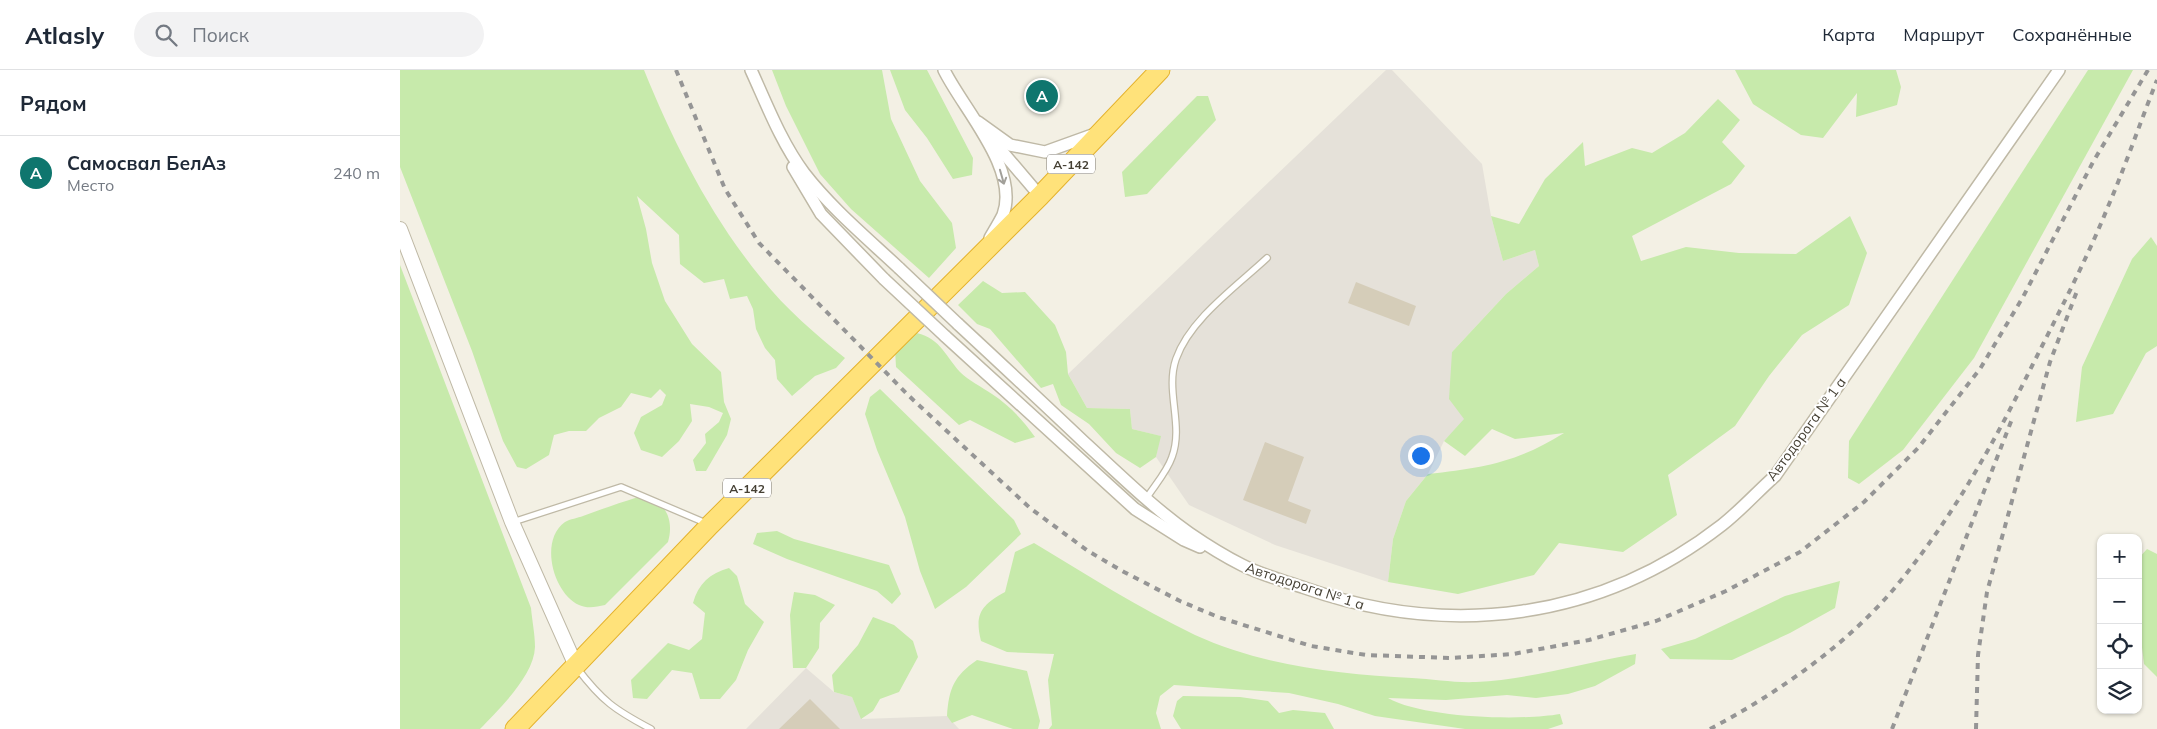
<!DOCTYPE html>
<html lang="ru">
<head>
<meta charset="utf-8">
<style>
	body { margin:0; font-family:Mulish,sans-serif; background:#f2f2f3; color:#1f2937 }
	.controls { position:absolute; right:15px; bottom:15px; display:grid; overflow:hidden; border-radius:10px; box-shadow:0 1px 4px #0004 }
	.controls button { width:45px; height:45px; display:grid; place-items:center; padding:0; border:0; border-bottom:1px solid #e0e1e3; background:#fff; color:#1f2937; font:25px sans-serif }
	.you { position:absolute; left:1020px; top:385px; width:18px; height:18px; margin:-12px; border:4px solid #fff; border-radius:50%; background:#1a73e8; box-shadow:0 0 0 8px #1a73e833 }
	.badge { display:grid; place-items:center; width:32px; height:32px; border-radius:50%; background:#0f766e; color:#fff; font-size:16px; font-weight:700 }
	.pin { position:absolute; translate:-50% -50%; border:2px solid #fff; box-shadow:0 1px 5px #0006 }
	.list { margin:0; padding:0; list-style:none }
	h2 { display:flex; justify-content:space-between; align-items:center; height:65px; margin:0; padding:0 20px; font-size:21px }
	h2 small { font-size:16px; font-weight:400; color:#747a83 }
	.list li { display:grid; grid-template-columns:32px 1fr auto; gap:15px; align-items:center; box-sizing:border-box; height:75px; padding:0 20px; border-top:1px solid #e0e1e3 }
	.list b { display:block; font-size:19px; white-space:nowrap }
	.list p { margin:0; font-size:16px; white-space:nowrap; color:#747a83 }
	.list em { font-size:16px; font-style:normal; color:#747a83 }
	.icon { flex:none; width:28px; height:28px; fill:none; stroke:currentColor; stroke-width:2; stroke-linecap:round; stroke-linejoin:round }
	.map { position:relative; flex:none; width:1757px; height:659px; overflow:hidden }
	header { display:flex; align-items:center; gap:30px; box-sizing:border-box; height:70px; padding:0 25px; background:#fff; border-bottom:1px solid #e0e1e3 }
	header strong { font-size:24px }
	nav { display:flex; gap:28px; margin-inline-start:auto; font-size:18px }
	.search { width:350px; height:45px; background:#f2f2f3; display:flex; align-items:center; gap:12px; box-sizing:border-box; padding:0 18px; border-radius:28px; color:#747a83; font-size:19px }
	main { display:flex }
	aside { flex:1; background:#fff }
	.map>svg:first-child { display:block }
	.industrial { fill:#e5e1d9 }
	.green { fill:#c7eaab }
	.building { fill:#d5cdb9 }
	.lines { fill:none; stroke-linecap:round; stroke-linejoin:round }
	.service-casing { stroke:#bfb9a6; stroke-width:8 }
	.minor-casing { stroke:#bfb9a6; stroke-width:14 }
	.tertiary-casing { stroke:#bfb9a6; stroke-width:16 }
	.trunk-casing { stroke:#e4b22d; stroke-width:21 }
	.service { stroke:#fff; stroke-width:5.5 }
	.minor { stroke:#fff; stroke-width:11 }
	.tertiary { stroke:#fff; stroke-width:14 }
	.trunk { stroke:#ffe27a; stroke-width:19 }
	.rail { stroke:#959595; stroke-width:4; stroke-dasharray:6 6; stroke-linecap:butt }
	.minor-bridge-casing { stroke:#bfb9a6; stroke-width:14; stroke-linecap:butt }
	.minor-bridge { stroke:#fff; stroke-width:11 }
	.oneway { stroke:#a2a09a }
	.labels { text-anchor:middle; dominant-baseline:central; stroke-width:4; stroke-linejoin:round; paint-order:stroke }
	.shield { fill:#fff; stroke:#7d7971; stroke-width:1 }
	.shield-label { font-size:12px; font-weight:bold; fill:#454034 }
	.street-label { font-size:14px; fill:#454034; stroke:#fff }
</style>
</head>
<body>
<header>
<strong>Atlasly</strong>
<div class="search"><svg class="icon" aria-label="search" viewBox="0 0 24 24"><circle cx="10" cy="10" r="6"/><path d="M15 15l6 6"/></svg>Поиск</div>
<nav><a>Карта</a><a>Маршрут</a><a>Сохранённые</a></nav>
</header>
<main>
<aside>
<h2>Рядом<small></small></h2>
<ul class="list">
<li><span class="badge">A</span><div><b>Самосвал БелАз</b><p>Место</p></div><em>240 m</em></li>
</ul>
</aside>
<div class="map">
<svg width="1757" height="659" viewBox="0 0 1757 659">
	<rect width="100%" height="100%" fill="#f3f0e4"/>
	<g class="industrial">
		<polygon points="986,0 992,0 1082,94 1091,146 1103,191 1135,180 1139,196 1106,224 1052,282 1065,350 1044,371 1028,404 1006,431 993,469 988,512 875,475 789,435 756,387 760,366 732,359 730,339 687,338 668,304"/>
		<polygon points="406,598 434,622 452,627 462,649 547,646 559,659 346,659"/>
	</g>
	<g class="green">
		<path d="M0,0H244C274,74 311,147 362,209C386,239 415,264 445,288L436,298L415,306L392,326L377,309L375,290L365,278L356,259L353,239L347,226L330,229L324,209L304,213L280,194L279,165L237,126L246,159L252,193L265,231L292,274L321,302L324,332L331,349L327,365L306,401H296L293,390L306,373L305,364L319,352L323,343L309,337L290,334L292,351L279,371L262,387L241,380L234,363L241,347L262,335L266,325L260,319L251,328L231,323L221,337L199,348L186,361H169L154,365L149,385L126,399L117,397L103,371L72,281L0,97Z"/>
		<polygon points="372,0 482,0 491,49 520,111 552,153 556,178 529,208 451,139 420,104 386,36"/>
		<polygon points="490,0 527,0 573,88 572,105 553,109 527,68 505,40"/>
		<polygon points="1335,0 1496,0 1501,17 1497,35 1456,47 1457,23 1423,68 1401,65 1353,34"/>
		<polygon points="1688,0 1733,0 1574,288 1503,380 1459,414 1448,408 1449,371"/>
		<polygon points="797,26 808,26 816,50 747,124 725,127 722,102"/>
		<path d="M1318,29L1340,50L1322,72L1345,96L1331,114L1232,166L1241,191L1286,177L1339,183L1396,184L1450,146L1467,183L1449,235L1402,265L1369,306L1335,356L1268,405L1277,445L1223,482L1159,473L1134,505L1058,524L988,512L993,469L1006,431L1028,404C1082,398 1116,393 1164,363L1115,369L1092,359L1065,386L1044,371L1064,349L1049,329L1052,282L1106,224L1139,196L1135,180L1103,191L1091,146L1119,154L1145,109L1183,72L1185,96L1232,78L1252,83L1285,63Z"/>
		<polygon points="1751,167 1757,176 1757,276 1746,283 1713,344 1676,352 1682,297 1732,189"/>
		<path d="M0,195L131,538C132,550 135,564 135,577C134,606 99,639 80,659H0Z"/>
		<polygon points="583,211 602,223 625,222 655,255 666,282 668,304 687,338 730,339 732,359 761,366 756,387 740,398 716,383 689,354 661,335 653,314 641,318 590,259 577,254 558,235"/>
		<path d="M512,262C539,266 544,284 560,302C569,311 582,317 592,324C610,336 623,350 635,367L615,373L570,350L559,355L496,297L495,279Z"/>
		<polygon points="480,319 614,450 621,464 566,517 535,539 520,501 505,447 477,380 465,344 470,327"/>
		<path d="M238,427C244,428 253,429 257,432C271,442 272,458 268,472L205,535C196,537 188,539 179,535C153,523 139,470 165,452C170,449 178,448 183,446C201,439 220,433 238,427Z"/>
		<polygon points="377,461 394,469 489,495 501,524 492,534 477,521 387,489 353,474 357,463"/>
		<path d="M634,473C687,505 739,538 795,565C863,596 938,604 1012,608C1033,609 1055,613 1076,612C1131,609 1183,593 1236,584L1235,594L1195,616L1168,624L1136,628L1107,625L1046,630L988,628C1023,648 1120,651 1160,644L1163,654L1148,659H1065L975,646L938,634L889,623L774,615L760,626L756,643L761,659H649L652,655L648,610L654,584L607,582L581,571C574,543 582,535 605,522L615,482Z"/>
		<polygon points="1747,479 1757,484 1757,607 1744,594 1738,544 1738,489"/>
		<path d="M329,498L337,506L345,534L364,552L348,580L336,610L320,629H300L292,603L272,600L247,629L233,628L231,610L268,573L289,580L302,569L305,543L293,533C298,514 310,503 329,498Z"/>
		<polygon points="1440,511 1435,538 1390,563 1332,590 1270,589 1261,579 1295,569 1385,526"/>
		<polygon points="394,522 415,525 435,535 420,553 419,578 406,598 393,598 390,545"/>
		<polygon points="473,547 494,555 513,571 518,587 499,622 480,629 473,641 461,649 452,627 434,622 432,605 458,575"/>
		<path d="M577,590L627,601L640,651L638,659H613L572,645L552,653L547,646C549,618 554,606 577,590Z"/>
		<polygon points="783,626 840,627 868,631 879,643 893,640 925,643 934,659 781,659 773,646 777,631"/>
	</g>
	<g class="building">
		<polygon points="956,212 1016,236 1009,256 948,233"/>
		<polygon points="865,372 904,387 888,431 911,440 906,454 843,430"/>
		<polygon points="410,629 440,659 379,659"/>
	</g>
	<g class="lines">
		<defs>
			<g id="service">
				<path d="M746,429C754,416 767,402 772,387C784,355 765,321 776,289C790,249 837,216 867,188"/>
				<polyline points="113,452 221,417 308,454"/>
				<path d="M177,598C202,631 215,640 251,659"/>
			</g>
			<g id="minor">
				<path d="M351,0C367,35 381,72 404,103C431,138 467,168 499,198"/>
				<path d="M544,0C563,39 620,99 603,145C599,153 594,161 590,168"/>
				<polyline points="578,52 610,75 645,82 695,64"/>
				<polyline points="594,72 640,126"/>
				<polyline points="393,97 421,144 484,209"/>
				<path d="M558,254C600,293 642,332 684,372C718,403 751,436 789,463C805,474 824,486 842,495C861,505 885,511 905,518C1050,569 1200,550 1322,455C1341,440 1357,422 1375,406L1659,0"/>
				<polyline points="545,266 735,439 784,470 800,477"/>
			</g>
			<polyline id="tertiary" points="0,159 112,452 176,596"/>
			<polyline id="trunk" points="115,659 310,455 640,126 760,0"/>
		</defs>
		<use href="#service" class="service-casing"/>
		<use href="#minor" class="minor-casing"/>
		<use href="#tertiary" class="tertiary-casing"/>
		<use href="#trunk" class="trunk-casing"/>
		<use href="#service" class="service"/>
		<use href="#minor" class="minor"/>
		<use href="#tertiary" class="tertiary"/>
		<use href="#trunk" class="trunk"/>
		<g class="rail">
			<polyline points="276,0 325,119 359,173 509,326 630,438 688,481 724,502 780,531 818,547 911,576 966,585 1050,588 1113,584 1189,570 1256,551 1326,521 1400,482 1464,432 1518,378 1580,299 1623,227 1693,92 1748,0"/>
			<path d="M1310,659C1376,624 1444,577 1493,520C1550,452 1593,375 1632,296C1658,244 1685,193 1707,139C1725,97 1740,53 1757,10"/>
			<polyline points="1492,659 1612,349"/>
			<polyline points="1576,659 1578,585 1587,522 1650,292 1677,221"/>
		</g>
		<defs>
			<g id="minor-bridge">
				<polyline points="499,198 558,254"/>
				<polyline points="484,209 545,266"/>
			</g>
		</defs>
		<use href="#minor-bridge" class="minor-bridge-casing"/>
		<use href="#minor-bridge" class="minor-bridge"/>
	</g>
	<defs><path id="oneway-shaft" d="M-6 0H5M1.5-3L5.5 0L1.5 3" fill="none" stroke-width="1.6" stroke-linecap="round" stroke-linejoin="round" transform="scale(1.25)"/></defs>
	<use class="oneway" href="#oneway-shaft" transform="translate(602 107) rotate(74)"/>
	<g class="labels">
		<g class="shield">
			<rect x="647" y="84.5" width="48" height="19" rx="4"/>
			<rect x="323" y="408.5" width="48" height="19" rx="4"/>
		</g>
		<g class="shield-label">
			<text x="671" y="94">А-142</text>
			<text x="347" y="418">А-142</text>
		</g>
		<g class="street-label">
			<text transform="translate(1406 359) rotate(-54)">Автодорога № 1 а</text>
			<text transform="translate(905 516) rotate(18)">Автодорога № 1 а</text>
		</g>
	</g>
</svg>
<div class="controls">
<button>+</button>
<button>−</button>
<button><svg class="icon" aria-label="locate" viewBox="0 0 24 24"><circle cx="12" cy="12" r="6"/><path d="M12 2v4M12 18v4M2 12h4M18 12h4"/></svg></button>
<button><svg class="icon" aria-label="layers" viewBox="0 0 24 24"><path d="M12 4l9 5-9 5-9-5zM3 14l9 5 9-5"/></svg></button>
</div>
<div class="you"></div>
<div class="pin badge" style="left:642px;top:26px">A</div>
</div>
</main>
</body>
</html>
